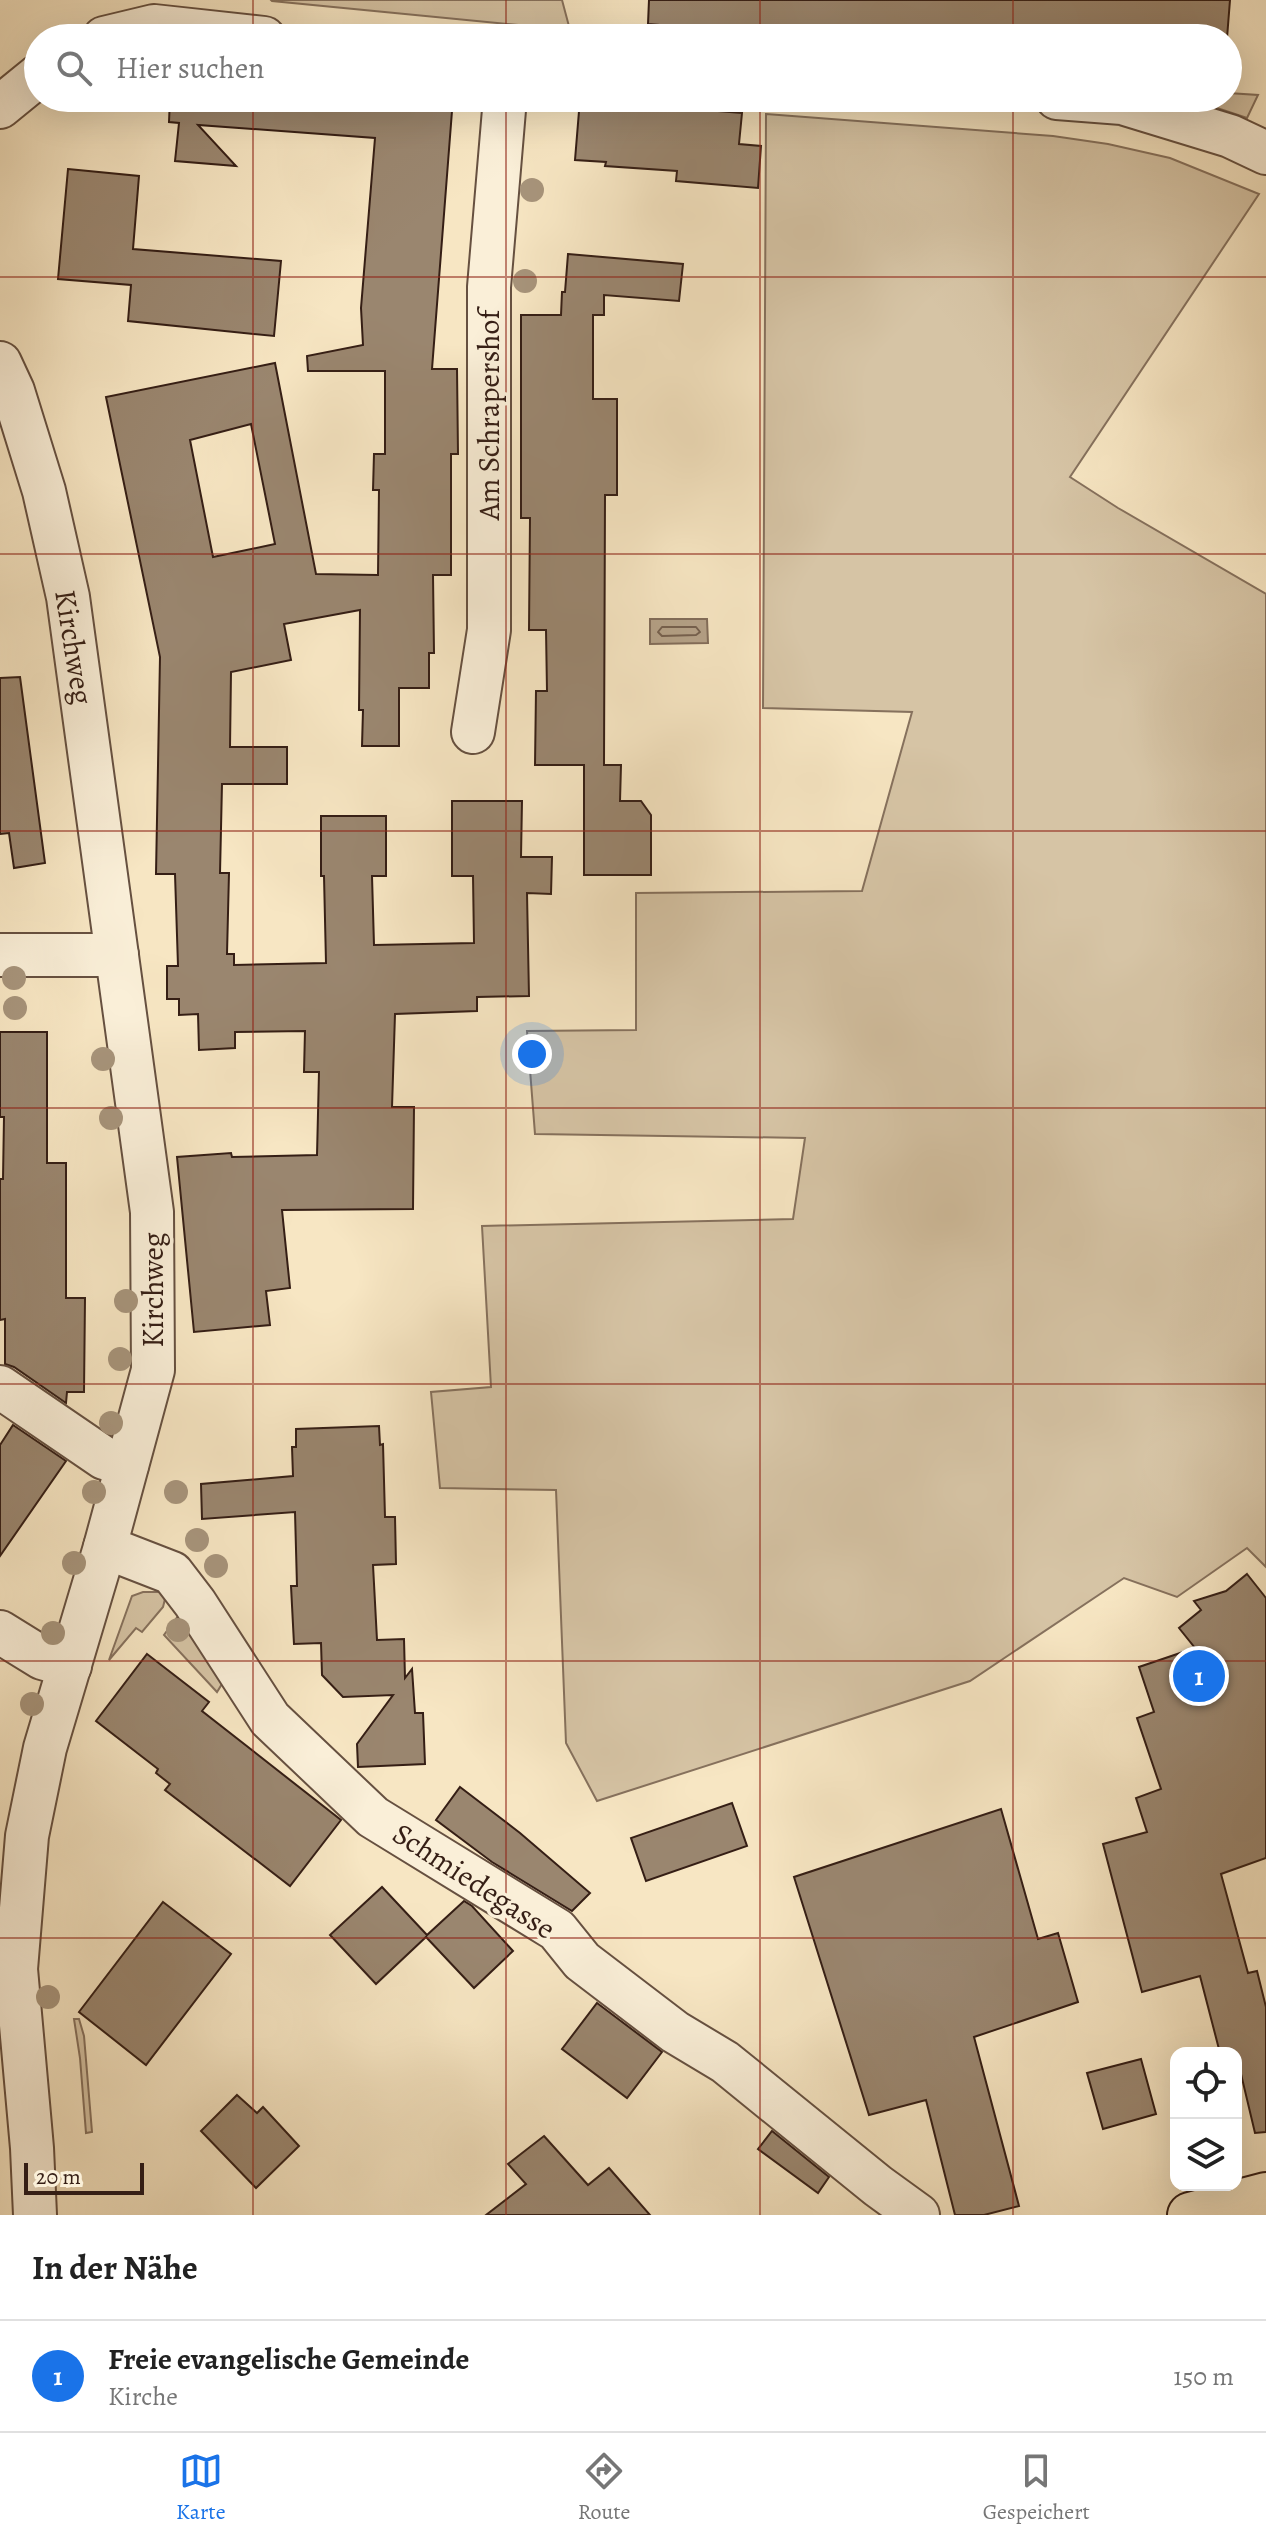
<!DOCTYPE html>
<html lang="de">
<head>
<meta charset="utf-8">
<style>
	body { margin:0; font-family:Alegreya,serif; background:#f2f2f2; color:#222 }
	.controls { position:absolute; right:24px; bottom:24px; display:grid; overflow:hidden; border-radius:16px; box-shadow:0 8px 32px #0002 }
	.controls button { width:72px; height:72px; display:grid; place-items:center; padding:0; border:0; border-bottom:2px solid #e0e0e0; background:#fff; color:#222; font:40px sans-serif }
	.scale { position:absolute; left:24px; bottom:20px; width:120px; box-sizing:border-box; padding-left:8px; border:4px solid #351e15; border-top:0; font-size:22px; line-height:28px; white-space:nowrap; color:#351e15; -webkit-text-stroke:6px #faefd8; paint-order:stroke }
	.you { position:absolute; left:532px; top:1054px; width:28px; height:28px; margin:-20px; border:6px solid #fff; border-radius:50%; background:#1a73e8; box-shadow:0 0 0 12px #1a73e833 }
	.badge { display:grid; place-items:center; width:52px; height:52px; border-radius:50%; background:#1a73e8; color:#fff; font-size:26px; font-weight:700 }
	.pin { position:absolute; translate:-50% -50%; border:4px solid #fff; box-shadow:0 2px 8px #0006 }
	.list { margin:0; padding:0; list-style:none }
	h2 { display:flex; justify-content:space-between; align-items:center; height:104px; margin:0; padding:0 32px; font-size:34px }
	h2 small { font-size:26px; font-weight:400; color:#767676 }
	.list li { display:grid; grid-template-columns:52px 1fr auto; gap:24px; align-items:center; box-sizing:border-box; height:112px; padding:0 32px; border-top:2px solid #e0e0e0 }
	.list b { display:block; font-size:30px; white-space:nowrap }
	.list p { margin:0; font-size:26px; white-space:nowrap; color:#767676 }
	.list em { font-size:26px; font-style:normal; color:#767676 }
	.icon { flex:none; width:44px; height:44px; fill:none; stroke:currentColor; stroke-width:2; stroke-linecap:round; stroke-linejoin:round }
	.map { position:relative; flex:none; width:1266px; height:2215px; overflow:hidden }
	.search { position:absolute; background:#fff; box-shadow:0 8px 32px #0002; left:24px; right:24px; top:24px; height:88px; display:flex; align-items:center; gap:20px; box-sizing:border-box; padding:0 28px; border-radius:44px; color:#767676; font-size:30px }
	.sheet { height:216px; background:#fff }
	nav { display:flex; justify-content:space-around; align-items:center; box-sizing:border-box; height:112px; border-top:2px solid #e0e0e0; background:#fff; font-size:22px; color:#767676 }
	nav a { display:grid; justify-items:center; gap:4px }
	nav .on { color:#1a73e8 }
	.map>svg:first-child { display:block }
	.green { fill:#d6c4a5; stroke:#86715d; stroke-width:2 }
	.water { fill:#b5a288; stroke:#826d5a; stroke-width:2 }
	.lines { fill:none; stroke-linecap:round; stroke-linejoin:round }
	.shore { stroke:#75604e; stroke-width:2 }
	.building { fill:#9a866f; stroke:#351e15; stroke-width:2; fill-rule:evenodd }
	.minor-casing { stroke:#665040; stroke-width:46 }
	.major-casing { stroke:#351e15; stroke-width:48 }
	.minor { stroke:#faefd8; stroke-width:42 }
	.major { stroke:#f7e6c3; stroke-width:44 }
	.tree { fill:#a7947b }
	.grid { fill:none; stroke:#8f2418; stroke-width:2; stroke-opacity:0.55 }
	.labels { text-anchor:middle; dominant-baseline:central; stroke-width:7; stroke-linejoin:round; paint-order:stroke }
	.street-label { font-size:30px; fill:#351e15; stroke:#faefd8 }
</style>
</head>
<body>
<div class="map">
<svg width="1266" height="2215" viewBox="0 0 1266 2215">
	<rect width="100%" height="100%" fill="#f7e6c3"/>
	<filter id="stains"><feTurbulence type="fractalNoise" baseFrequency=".0025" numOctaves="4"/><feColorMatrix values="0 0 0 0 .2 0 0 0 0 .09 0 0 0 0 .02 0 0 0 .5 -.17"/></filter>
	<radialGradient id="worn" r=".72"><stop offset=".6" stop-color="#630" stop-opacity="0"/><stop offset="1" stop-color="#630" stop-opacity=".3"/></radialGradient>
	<g class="green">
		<polygon points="271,0 562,0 570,30 272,1"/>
		<polygon points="1228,93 1258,95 1247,118 1187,98 1228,98"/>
		<polygon points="766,114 1053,136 1108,144 1170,158 1259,194 1070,477 1118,508 1266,594 1266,1567 1247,1548 1177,1597 1124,1578 970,1681 597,1801 566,1743 556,1490 440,1488 431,1392 491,1387 482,1226 793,1219 805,1138 535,1134 527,1031 636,1030 636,893 862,891 912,712 763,708"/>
		<polygon points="143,1592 159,1592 166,1595 163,1607 142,1632 136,1628 109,1660 132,1596"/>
		<polygon points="184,1608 225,1679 217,1692 164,1635"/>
		<polygon points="74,2019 79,2019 84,2036 92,2132 86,2133 80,2058"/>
	</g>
	<polygon class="water" points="650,619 707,619 708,643 650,644"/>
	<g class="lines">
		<polygon class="shore" points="662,627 696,627 700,632 696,635 662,636 658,632"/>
	</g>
	<g class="building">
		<polygon points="649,0 1230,0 1227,38 1039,38 942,30 942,38 815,38 648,24"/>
		<path d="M170,98H453L432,369H457L458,454H451V575H433L434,653H429V688H399V746H362L363,710H359L360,610L284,624L291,660L231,672L230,747H287V784H222L220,873H229L227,954H234V965L326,963L324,876H321V816H386V876H372L374,945L474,943L473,876H452V801H522L521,857H552L551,894L527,893L529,996L477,997V1011L395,1014L392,1107H414L413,1209L282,1210L290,1288L266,1291L270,1325L194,1332L177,1157L231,1153L232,1157L317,1155L319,1072H304L305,1031L235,1032V1048L199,1050L198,1014L179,1015V999H167V966H178L175,874H156L160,657L106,397L275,363L316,574L378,575L379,490H373L374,454H385V371H308L307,356L363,345L361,308L375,138L198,125L236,166L175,161L179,123L169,122ZM251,424L275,544L213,557L190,440Z"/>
		<polygon points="580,99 658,104 658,106 742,113 739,144 761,146 758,188 676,181 677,171 605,166 606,162 575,160"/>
		<polygon points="68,169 139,176 133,249 281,261 274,336 128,321 131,285 58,279"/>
		<polygon points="568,254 683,264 679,301 604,295 604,315 593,315 593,399 617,399 617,495 605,495 604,765 621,765 620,801 641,801 651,815 651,875 584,875 584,765 535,765 536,691 547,691 546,630 529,630 530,518 521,518 521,315 561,315 562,292 565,292"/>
		<polygon points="20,677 45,863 14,868 9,833 0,834 0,678"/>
		<polygon points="0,1032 47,1032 47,1163 66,1163 66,1298 85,1298 84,1392 67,1392 66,1403 14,1367 5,1364 5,1319 0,1320 0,1179 3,1179 4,1117 0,1117"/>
		<polygon points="13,1425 66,1461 0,1556 0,1445"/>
		<polygon points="379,1426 380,1445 383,1444 385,1517 395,1517 396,1564 373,1565 377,1640 404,1639 405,1678 412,1669 415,1713 423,1713 425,1764 358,1767 357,1744 393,1695 343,1697 322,1675 321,1643 294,1644 291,1586 297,1586 295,1512 202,1519 201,1484 293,1476 292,1447 296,1447 296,1429"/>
		<polygon points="1247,1574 1266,1598 1266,1858 1221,1874 1248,1973 1257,1971 1266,2007 1266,2132 1255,2133 1236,2053 1220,2053 1200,1976 1142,1992 1103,1844 1147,1832 1136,1798 1161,1789 1137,1718 1154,1712 1139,1667 1195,1648 1179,1628 1201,1610 1194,1601 1226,1591"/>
		<polygon points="147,1654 209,1702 202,1711 341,1820 290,1886 165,1790 170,1784 156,1773 158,1769 96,1721"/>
		<polygon points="460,1787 520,1833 590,1893 572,1911 492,1862 436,1820"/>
		<polygon points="732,1803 747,1846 646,1881 631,1838"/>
		<polygon points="1001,1809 1038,1939 1058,1933 1078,2002 974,2037 1019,2206 984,2215 955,2215 926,2100 869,2115 794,1877"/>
		<polygon points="382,1887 427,1935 464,1901 472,1906 513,1951 474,1988 426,1937 376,1984 330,1935"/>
		<polygon points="163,1902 231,1954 146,2065 79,2012"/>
		<polygon points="597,2003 662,2052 627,2098 562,2049"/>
		<polygon points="1141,2059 1156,2114 1103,2129 1087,2073"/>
		<polygon points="237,2095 257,2113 263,2107 299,2146 256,2188 201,2131"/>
		<polygon points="772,2131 829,2177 818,2193 758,2149"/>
		<polygon points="544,2136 588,2185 609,2168 650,2215 486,2215 526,2184 508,2164"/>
	</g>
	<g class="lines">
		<defs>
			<g id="minor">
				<polyline points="104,38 154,26 264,38"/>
				<polyline points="1057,98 1122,103 1230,136 1266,153"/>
				<polyline points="0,107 38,76"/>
				<polyline points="0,363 13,391 44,491 68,597 152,1212 153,1370 105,1547 45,1748 27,1836 16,1969 32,2148 35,2215"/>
				<polyline points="473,732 489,630 489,287 505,98"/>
				<polyline points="0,955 117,955"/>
				<polyline points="0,1387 104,1458 127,1465"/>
				<polyline points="105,1547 172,1573 195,1603 270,1719 373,1817 557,1930 582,1961 675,2032 725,2062 878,2186 918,2215"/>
				<polyline points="0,1632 42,1658 70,1666"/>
			</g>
			<polyline id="major" points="1190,2215 1266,2195"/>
		</defs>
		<use href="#minor" class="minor-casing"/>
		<use href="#major" class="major-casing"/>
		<use href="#minor" class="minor"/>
		<use href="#major" class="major"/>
	</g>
	<g class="tree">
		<circle cx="532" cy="190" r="12"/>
		<circle cx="525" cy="281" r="12"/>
		<circle cx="14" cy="978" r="12"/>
		<circle cx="15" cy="1008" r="12"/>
		<circle cx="103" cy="1059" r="12"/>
		<circle cx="111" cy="1118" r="12"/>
		<circle cx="126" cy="1301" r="12"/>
		<circle cx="120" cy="1359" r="12"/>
		<circle cx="111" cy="1423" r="12"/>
		<circle cx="94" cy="1492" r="12"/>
		<circle cx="176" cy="1492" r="12"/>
		<circle cx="197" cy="1540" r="12"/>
		<circle cx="74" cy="1563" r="12"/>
		<circle cx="216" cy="1566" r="12"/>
		<circle cx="178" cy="1630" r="12"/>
		<circle cx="53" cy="1633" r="12"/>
		<circle cx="32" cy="1704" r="12"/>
		<circle cx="48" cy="1997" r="12"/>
	</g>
	<path class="grid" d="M253,0V38M506,0V38M760,0V38M1013,0V38M253,98V2215M506,98V2215M760,98V2215M1013,98V2215M0,277H1266M0,554H1266M0,831H1266M0,1108H1266M0,1384H1266M0,1661H1266M0,1938H1266"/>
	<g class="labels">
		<g class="street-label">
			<text transform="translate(489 415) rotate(-90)">Am Schrapershof</text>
			<text transform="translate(74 647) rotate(81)">Kirchweg</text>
			<text transform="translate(153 1290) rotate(-90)">Kirchweg</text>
			<text transform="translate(474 1881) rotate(33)">Schmiedegasse</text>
		</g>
	</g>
	<rect width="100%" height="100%" filter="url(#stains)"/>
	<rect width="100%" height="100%" fill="url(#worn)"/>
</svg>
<div class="controls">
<button><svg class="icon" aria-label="locate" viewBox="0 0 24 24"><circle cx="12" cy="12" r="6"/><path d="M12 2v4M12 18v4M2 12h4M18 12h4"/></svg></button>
<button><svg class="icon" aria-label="layers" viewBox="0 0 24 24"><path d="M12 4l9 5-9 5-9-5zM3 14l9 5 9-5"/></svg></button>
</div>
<div class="scale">20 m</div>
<div class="you"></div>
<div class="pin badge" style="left:1199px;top:1676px">1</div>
<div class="search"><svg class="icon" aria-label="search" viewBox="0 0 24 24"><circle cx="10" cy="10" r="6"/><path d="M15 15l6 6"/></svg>Hier suchen</div>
</div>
<section class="sheet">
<h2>In der Nähe<small></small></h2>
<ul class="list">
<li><span class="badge">1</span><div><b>Freie evangelische Gemeinde</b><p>Kirche</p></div><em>150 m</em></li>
</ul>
</section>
<nav>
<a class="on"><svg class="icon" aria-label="map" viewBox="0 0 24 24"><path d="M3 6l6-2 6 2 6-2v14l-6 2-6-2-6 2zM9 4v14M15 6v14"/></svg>Karte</a>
<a><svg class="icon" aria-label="directions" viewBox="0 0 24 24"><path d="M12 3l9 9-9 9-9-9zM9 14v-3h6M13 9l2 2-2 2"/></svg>Route</a>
<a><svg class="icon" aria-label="saved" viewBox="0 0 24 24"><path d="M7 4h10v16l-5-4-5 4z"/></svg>Gespeichert</a>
</nav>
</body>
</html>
